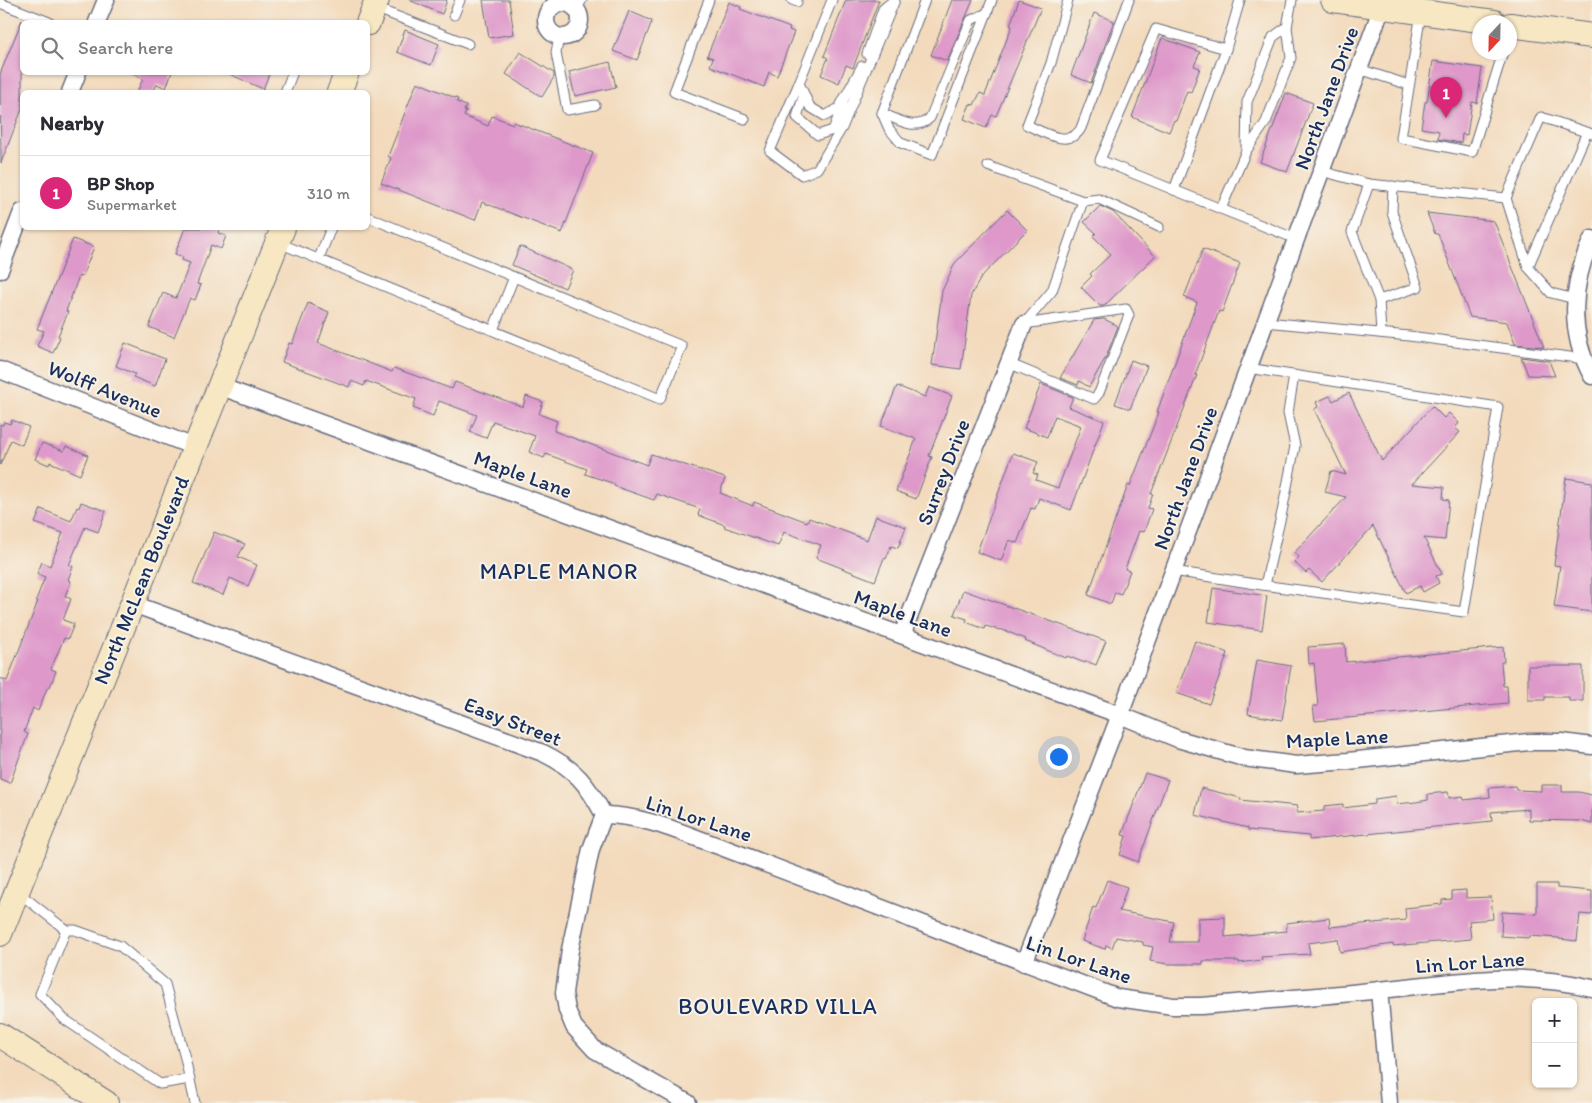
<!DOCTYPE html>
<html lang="en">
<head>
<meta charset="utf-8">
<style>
	body { margin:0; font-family:Itim,sans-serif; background:#f7f7f7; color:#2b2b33 }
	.controls { position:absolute; right:15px; bottom:15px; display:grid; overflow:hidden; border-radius:8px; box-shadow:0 1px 4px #0004 }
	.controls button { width:45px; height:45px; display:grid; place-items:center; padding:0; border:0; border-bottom:1px solid #e1e1e2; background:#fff; color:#2b2b33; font:25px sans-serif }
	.compass { position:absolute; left:1472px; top:15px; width:45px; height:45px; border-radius:50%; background:#fff; box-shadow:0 1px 4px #0004; rotate:202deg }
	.you { position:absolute; left:1058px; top:756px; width:18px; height:18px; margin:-12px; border:4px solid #fff; border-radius:50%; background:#1a73e8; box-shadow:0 0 0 8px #1a73e833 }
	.badge { display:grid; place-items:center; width:32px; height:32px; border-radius:50%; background:#db2777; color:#fff; font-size:16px; font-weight:700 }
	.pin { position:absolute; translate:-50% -41px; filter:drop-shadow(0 1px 2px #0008) }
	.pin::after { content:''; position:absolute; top:26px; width:18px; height:15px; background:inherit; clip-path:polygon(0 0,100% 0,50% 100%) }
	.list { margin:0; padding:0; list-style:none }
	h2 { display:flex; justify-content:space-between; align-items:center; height:65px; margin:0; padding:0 20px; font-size:21px }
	h2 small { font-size:16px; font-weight:400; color:#7c7c81 }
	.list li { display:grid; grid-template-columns:32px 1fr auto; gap:15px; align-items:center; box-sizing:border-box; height:75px; padding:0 20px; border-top:1px solid #e1e1e2 }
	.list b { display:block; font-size:19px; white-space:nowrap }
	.list p { margin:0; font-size:16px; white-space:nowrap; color:#7c7c81 }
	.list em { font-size:16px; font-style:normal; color:#7c7c81 }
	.icon { flex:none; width:28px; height:28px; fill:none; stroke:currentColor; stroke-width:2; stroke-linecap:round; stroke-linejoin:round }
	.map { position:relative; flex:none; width:1592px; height:1103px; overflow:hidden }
	.search { position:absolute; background:#fff; box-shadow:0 1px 4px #0004; left:20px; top:20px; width:350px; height:55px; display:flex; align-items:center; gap:12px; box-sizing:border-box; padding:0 18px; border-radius:8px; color:#7c7c81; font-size:19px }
	.panel { position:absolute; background:#fff; box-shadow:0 1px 4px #0004; left:20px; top:90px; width:350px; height:140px; border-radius:8px }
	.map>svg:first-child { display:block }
	.building { fill:#de99ca }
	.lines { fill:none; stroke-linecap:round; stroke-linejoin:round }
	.lane-casing { stroke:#676b7f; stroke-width:11 }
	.street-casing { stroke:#676b7f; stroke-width:19 }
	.secondary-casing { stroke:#676b7f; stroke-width:26 }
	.lane { stroke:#fff; stroke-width:9 }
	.street { stroke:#fff; stroke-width:16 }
	.secondary { stroke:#f7e8c3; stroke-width:24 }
	.labels { text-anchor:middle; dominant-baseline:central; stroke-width:4; stroke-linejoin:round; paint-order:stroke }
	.street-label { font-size:21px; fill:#1b2f5e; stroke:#f7f3e8 }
	.neighbourhood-label { font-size:22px; letter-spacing:1px; fill:#1b2f5e; stroke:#f7f3e8 }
</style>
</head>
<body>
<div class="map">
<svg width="1592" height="1103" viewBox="0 0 1592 1103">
	<rect width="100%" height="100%" fill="#f7f3e8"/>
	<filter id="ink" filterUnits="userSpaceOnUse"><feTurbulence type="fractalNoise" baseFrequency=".02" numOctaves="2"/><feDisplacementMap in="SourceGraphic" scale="10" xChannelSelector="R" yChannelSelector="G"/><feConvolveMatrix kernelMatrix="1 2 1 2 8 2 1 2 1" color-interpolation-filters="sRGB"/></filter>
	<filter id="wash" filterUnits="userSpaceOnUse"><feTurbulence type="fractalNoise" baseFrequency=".0096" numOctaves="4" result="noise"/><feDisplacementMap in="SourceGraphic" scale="20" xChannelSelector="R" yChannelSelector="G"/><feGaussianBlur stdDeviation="1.12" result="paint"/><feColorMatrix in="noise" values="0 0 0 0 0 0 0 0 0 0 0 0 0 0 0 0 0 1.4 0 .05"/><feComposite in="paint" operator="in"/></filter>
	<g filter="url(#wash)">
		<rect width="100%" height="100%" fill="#f3dabc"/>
		<g id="blocks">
			<g class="building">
				<polygon points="409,0 447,0 442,14"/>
				<polygon points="483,0 509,0 514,34 489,38"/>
				<polygon points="846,0 879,0 853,68 846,65 839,83 821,75 828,58 824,56"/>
				<polygon points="952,0 973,0 947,61 931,55"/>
				<polygon points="1019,0 1041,8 996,116 992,115 986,128 964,119 970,104 974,105 980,93 985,95 1012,26 1010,25"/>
				<polygon points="729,2 741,7 740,9 790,28 789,30 794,32 777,76 769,72 764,87 710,66 713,58 707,56"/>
				<polygon points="629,11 652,21 637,60 613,51"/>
				<polygon points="1094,13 1114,21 1091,83 1071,75"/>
				<polygon points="22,20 22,109 1,163 0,74"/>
				<polygon points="405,30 439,44 431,65 397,52"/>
				<polygon points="1162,38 1200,52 1194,66 1200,68 1191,92 1187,91 1176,121 1174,120 1169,132 1132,117"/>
				<polygon points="520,52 554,73 554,77 542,97 506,74"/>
				<polygon points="1433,61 1482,68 1477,103 1472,102 1467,135 1462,134 1461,143 1438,139 1439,131 1421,128 1425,102 1427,102"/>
				<polygon points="610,62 616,87 575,96 569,72"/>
				<polygon points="129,72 172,72 166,88 157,84 153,92 137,92 143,79"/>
				<polygon points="225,72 270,72 263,89"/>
				<polygon points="417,82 458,99 457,102 466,106 464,111 466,111 464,116 488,126 492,116 513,124 514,122 593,153 562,233 482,202 475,220 381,183 391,158 388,156"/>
				<polygon points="1286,93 1313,103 1287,172 1260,162"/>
				<polygon points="1100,206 1113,212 1155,256 1104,306 1100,306 1081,287 1092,276 1090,274 1111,254 1093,236 1096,233 1084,222"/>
				<polygon points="1007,210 1027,230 982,276 971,295 961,369 932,365 942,291 955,263"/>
				<polygon points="1427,213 1494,221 1544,347 1515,344 1507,322 1470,317 1438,234 1435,234"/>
				<polygon points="185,228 220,228 218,233 226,236 221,249 211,245 197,284 201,285 195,300 190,298 174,337 149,327 163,293 176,298 190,263 182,260 183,257 175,254"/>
				<polygon points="73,239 94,247 82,277 79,276 66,311 68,312 58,336 60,337 53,353 37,346 44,331 37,329"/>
				<polygon points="520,246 573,270 565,288 512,265"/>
				<polygon points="1203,249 1240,263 1222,312 1219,311 1195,375 1197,375 1151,494 1153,494 1148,508 1152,509 1144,532 1139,531 1125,569 1130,571 1121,594 1115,592 1111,604 1088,595 1128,485 1130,486 1159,412 1157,412 1197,302 1184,297"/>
				<polygon points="308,303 329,312 318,343 392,372 394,368 452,389 455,382 523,407 526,396 543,402 539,414 557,421 554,431 647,465 651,454 725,478 720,493 753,506 754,502 807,522 809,518 867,540 876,516 906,527 898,548 891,546 886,559 884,558 875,581 816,558 821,545 784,532 778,546 724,527 725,525 698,515 700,509 657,494 654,500 614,486 615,484 585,474 587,469 546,454 544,458 529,452 535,436 493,421 486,438 470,432 477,415 439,401 433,416 413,408 416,399 366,381 364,386 351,381 349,387 282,362 289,343 292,344"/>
				<polygon points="1104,319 1118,326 1106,357 1089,387 1079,381 1078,385 1060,378 1094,320"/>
				<polygon points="125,343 165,359 155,386 133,377 135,374 116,366"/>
				<polygon points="1521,357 1549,361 1555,376 1528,375"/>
				<polygon points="1131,360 1147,366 1130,409 1115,404"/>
				<polygon points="1041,384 1073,397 1069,407 1104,421 1071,510 1039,498 1035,509 1031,508 1017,543 1009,540 1001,561 977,552 1013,453 1038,462 1033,473 1038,475 1036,480 1058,488 1081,426 1055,416 1047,437 1024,428"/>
				<polygon points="897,386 925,397 929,387 952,396 929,456 932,457 916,499 896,491 916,439 881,426"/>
				<polygon points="1349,393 1382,461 1432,406 1444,418 1449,413 1459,423 1455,428 1460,432 1412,484 1444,487 1443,499 1449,500 1445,540 1424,538 1442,574 1436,576 1439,583 1423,592 1420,586 1406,593 1373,526 1322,582 1309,570 1306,573 1294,562 1299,557 1294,553 1346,497 1325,492 1331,471 1346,475 1314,409 1318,407 1316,402 1330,396 1333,401"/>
				<polygon points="12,420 29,427 22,445 11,440 0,465 0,424 3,425 4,422 10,424"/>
				<polygon points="42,443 64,451 66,446 88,455 80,475 50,462 49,465 35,459"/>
				<polygon points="1566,478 1592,482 1592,612 1554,607 1560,566 1554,565"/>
				<polygon points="81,502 106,511 98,532 85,527 69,565 73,566 68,580 71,581 65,596 71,599 63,620 74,624 68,639 64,638 51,669 56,671 50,687 48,686 38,711 33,708 24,732 28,734 10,783 0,779 0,678 7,681 38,601 36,600 45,577 37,574 42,562 50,566 63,533 35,523 41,509 71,521 77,507 79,508"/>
				<polygon points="214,532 245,544 238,557 257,565 248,586 230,578 223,595 193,583"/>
				<polygon points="1213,588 1267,596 1262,630 1208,622"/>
				<polygon points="963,590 1106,641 1096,665 1086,661 1085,663 1067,656 1066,658 1025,641 1026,639 1000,629 999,630 986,626 985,629 966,622 967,619 954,615"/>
				<polygon points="1195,641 1228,653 1209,704 1176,693"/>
				<polygon points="1345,644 1346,662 1503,647 1504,662 1501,662 1503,686 1507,686 1508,703 1315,721 1313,706 1318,706 1314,663 1309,664 1308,647"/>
				<polygon points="1257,660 1291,666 1282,720 1248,714"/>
				<polygon points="1528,666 1583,666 1583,701 1569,701 1569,697 1545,697 1545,700 1528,700"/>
				<polygon points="1145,773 1168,780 1138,862 1120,855 1126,836 1122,835"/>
				<polygon points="1541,785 1562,785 1562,792 1579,792 1592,795 1592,824 1581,821 1529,820 1529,809 1491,812 1492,821 1309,840 1309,836 1248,830 1248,828 1195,815 1201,788 1241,798 1240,800 1298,806 1297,813 1324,811 1324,806 1343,804 1343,808 1375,804 1375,799 1396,796 1397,804 1416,802 1428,800 1428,794 1448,792 1449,798 1463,796 1464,800 1490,797 1489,788 1515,786 1516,790 1541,791"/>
				<polygon points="1107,880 1127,887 1119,911 1174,922 1170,942 1198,942 1198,918 1225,917 1225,937 1287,931 1286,923 1329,918 1330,927 1406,920 1405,908 1442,904 1442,900 1452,899 1452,891 1466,890 1466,898 1491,897 1493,919 1469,921 1471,939 1393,946 1393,944 1340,952 1338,939 1308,943 1310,954 1261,957 1262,960 1239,963 1239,961 1203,961 1203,964 1168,964 1150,961 1153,947 1143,945 1143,942 1116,937 1112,948 1106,945 1105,949 1082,941 1093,907 1096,908"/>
				<polygon points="1537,884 1557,884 1557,888 1592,891 1592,915 1580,914 1577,941 1559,939 1559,938 1529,936 1529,938 1501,936 1502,912 1537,914"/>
			</g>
		</g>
	</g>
	<g filter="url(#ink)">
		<use href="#blocks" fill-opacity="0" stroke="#676b7f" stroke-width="1"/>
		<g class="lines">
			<defs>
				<g id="lane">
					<polyline points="709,0 674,92 745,119"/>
					<polyline points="792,0 797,2 797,0"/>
					<polyline points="832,0 799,83 770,151 802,175 817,169 842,128 895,0"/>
					<polyline points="925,0 882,113 889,129 901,143 932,155 992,0"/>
					<path d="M1068,0L1051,63L1027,125C1043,132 1070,149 1081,128L1129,0"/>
					<polyline points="1240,0 1226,49 1156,29 1100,160 1221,209 1246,151 1266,122 1291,58 1287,27 1292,0"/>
					<polyline points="0,3 49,22"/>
					<polyline points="375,8 468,44"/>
					<polyline points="576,9 582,0"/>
					<polyline points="1421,13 1401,138 1472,152 1503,52"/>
					<polyline points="454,15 460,0"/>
					<polyline points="559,37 556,53 567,110 595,105"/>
					<polyline points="867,54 883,9 894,0"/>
					<polyline points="1359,69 1409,85"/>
					<polyline points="799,83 810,107 825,116 839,108 862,66"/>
					<polyline points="285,92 293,72"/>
					<polyline points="804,94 797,117 818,135 833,130 843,105"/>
					<path d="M882,113C897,119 915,132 930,118L971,20L987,13"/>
					<polyline points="1246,151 1247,102 1273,37 1287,27"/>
					<polyline points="988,166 1083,201 1052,291 1024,324"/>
					<polyline points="1321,171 1369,184 1506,198 1541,117 1592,134"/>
					<polyline points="1369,184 1352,232 1379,300 1381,333"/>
					<polyline points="1174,190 1226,49"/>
					<polyline points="1506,198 1528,267 1551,293 1575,299"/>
					<polyline points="1083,201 1099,199 1159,227"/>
					<polyline points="1221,209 1296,239"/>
					<polyline points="279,243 660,399 682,346 368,217"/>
					<polyline points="319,258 331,228"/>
					<polyline points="1528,267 1587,132"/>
					<polyline points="1379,300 1418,287 1392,212 1393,186"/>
					<polyline points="1266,322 1409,336 1585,359"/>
					<polyline points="493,330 514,277"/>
					<polyline points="1008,363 1094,399 1099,393 1129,315 1126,309 1024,324"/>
					<polyline points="1173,571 1262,585 1464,612 1498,407 1248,368"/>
					<polyline points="1265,585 1282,512 1295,446 1288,413 1294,375"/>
					<polyline points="19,893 66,930 75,930 120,946 165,984 185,1058 195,1103"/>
					<polyline points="66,930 40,994 64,1019 160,1084 190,1079"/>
				</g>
				<g id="street">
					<circle cx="563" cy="20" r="17"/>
					<polyline points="97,22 106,0"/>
					<polyline points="70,92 78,72"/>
					<path d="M1592,239C1571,283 1568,333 1592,376"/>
					<polyline points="0,270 22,212"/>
					<polyline points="0,370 194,447"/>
					<polyline points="219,386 1120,715 1178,739 1244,758 1296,765 1348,761 1529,742 1562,742 1592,746"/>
					<path d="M133,604L543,753C576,769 587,784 604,815L591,849L570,950L564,993L567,1010L574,1027L595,1050L688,1103"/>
					<polyline points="902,635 1024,324"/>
					<path d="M604,815C645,815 686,835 724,848L1118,998L1173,1006H1201C1261,1000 1320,997 1380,990C1455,982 1517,970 1592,988"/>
					<polyline points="1024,963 1120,715 1382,7 1383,0"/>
					<polyline points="1379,990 1389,1103"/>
				</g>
				<g id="secondary">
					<polyline points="1333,0 1494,22"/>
					<polyline points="368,23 377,0"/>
					<polyline points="1510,25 1592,36"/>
					<polyline points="339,92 347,72"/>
					<polyline points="0,934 283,228"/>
					<polyline points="0,1035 106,1103"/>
				</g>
			</defs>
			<use href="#lane" class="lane-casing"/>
			<use href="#street" class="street-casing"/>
			<use href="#secondary" class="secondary-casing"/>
			<use href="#lane" class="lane"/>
			<use href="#street" class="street"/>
			<use href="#secondary" class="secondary"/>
		</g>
	</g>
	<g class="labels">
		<g class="street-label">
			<text transform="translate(1326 98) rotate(-70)">North Jane Drive</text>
			<text transform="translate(105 389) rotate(22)">Wolff Avenue</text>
			<text transform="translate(943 472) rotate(-69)">Surrey Drive</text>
			<text transform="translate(523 474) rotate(20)">Maple Lane</text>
			<text transform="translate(1185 478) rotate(-70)">North Jane Drive</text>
			<text transform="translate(141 580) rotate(-68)">North McLean Boulevard</text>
			<text transform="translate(903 613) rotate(20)">Maple Lane</text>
			<text transform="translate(513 721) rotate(21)">Easy Street</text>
			<text transform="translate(1337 738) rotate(-3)">Maple Lane</text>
			<text transform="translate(699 818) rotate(18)">Lin Lor Lane</text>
			<text transform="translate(1079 959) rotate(19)">Lin Lor Lane</text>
			<text transform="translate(1470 962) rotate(-4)">Lin Lor Lane</text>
		</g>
		<g class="neighbourhood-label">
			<text x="559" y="571">MAPLE MANOR</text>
			<text x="778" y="1006">BOULEVARD VILLA</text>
		</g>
	</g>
</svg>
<div class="controls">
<button>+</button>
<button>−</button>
</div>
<svg class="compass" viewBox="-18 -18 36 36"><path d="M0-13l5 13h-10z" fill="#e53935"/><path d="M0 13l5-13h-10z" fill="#7c7c81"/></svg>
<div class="you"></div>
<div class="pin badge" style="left:1446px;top:118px">1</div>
<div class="search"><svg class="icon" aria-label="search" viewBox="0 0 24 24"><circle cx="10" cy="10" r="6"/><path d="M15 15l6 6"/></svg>Search here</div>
<section class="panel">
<h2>Nearby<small></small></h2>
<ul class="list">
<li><span class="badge">1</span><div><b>BP Shop</b><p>Supermarket</p></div><em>310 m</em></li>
</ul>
</section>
</div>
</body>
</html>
